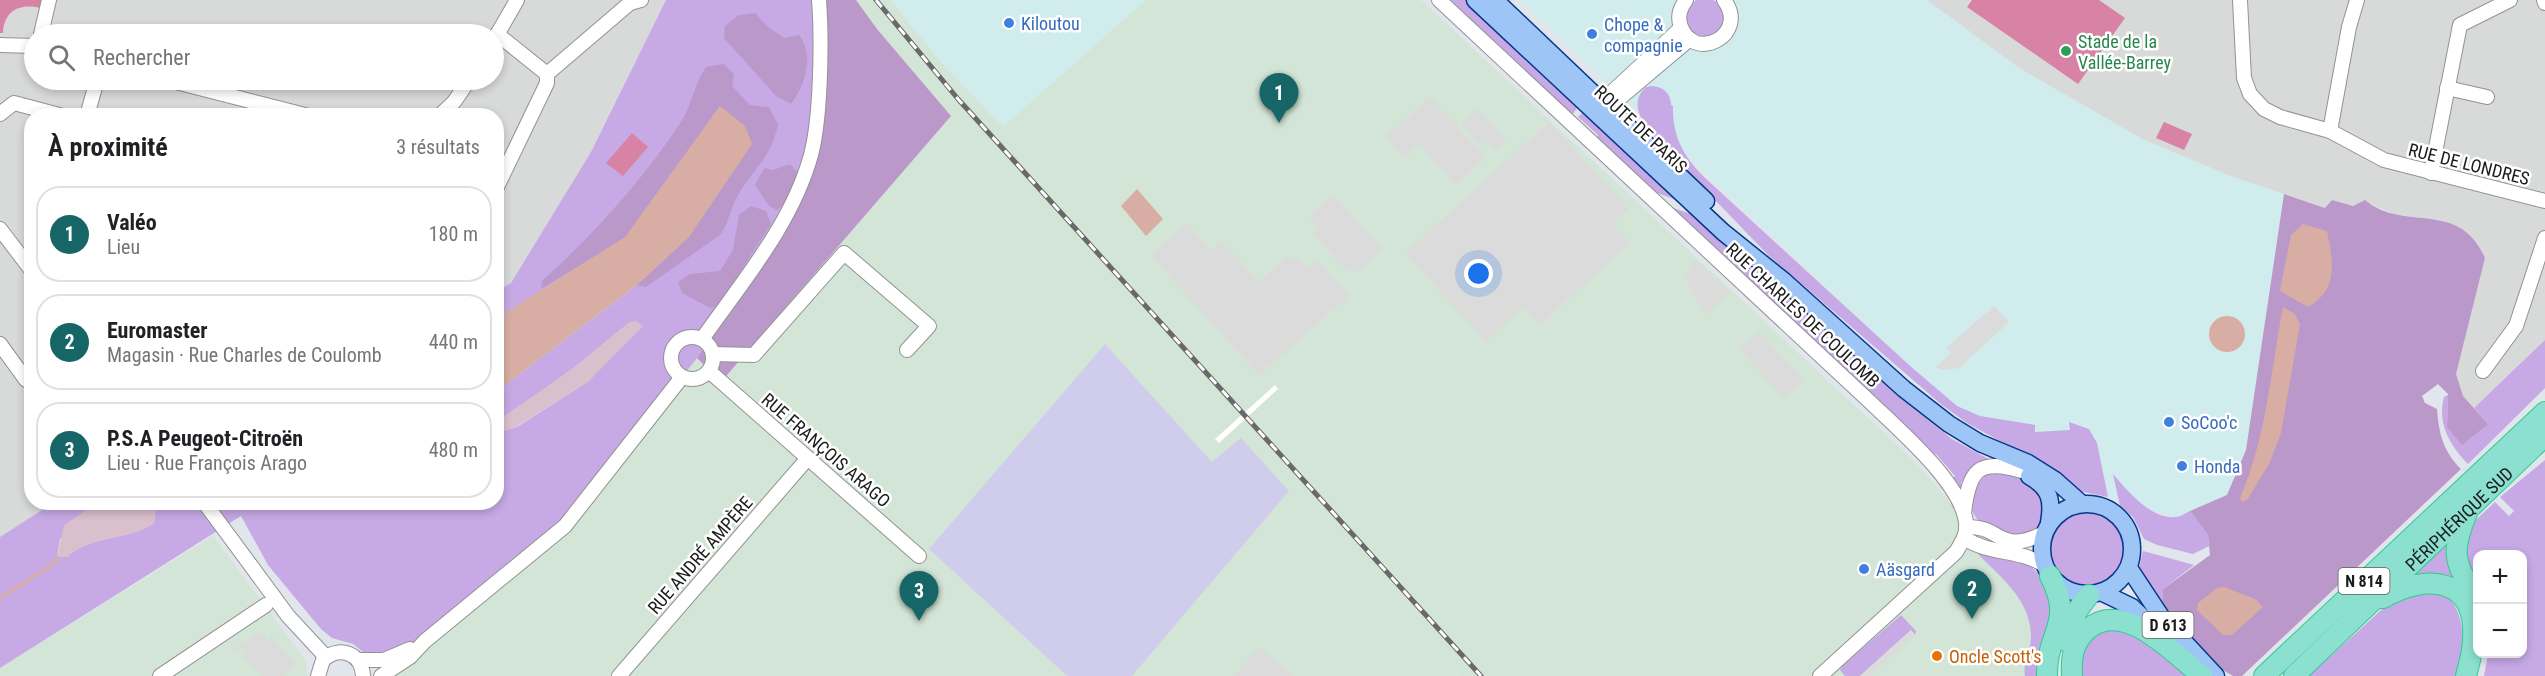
<!DOCTYPE html>
<html lang="fr">
<head>
<meta charset="utf-8">
<style>
	body { margin:0; font-family:"Roboto Condensed",sans-serif; background:#f2f2f2; color:#202124 }
	.controls { position:absolute; right:18px; bottom:18px; display:grid; overflow:hidden; border-radius:12px; box-shadow:0 3px 9px #0003 }
	.controls button { width:54px; height:54px; display:grid; place-items:center; padding:0; border:0; border-bottom:2px solid #e0e0e0; background:#fff; color:#202124; font:30px sans-serif }
	.you { position:absolute; left:1479px; top:274px; width:21px; height:21px; margin:-15px; border:4px solid #fff; border-radius:50%; background:#1a73e8; box-shadow:0 0 0 9px #1a73e833 }
	.badge { display:grid; place-items:center; width:39px; height:39px; border-radius:50%; background:#176667; color:#fff; font-size:20px; font-weight:700 }
	.pin { position:absolute; translate:-50% -50px; filter:drop-shadow(0 2px 3px #0008) }
	.pin::after { content:''; position:absolute; top:32px; width:21px; height:18px; background:inherit; clip-path:polygon(0 0,100% 0,50% 100%) }
	.list { margin:0; padding:0; list-style:none }
	h2 { display:flex; justify-content:space-between; align-items:center; height:78px; margin:0; padding:0 24px; font-size:26px }
	h2 small { font-size:20px; font-weight:400; color:#757577 }
	.list li { display:grid; grid-template-columns:39px 1fr auto; gap:18px; align-items:center; box-sizing:border-box; height:96px; margin:0 12px 12px; padding:0 12px; border:2px solid #e0e0e0; border-radius:24px }
	.list b { display:block; font-size:22px; white-space:nowrap }
	.list p { margin:0; font-size:20px; white-space:nowrap; color:#757577 }
	.list em { font-size:20px; font-style:normal; color:#757577 }
	.icon { flex:none; width:33px; height:33px; fill:none; stroke:currentColor; stroke-width:2; stroke-linecap:round; stroke-linejoin:round }
	.map { position:relative; flex:none; width:2545px; height:676px; overflow:hidden }
	.search { position:absolute; background:#fff; box-shadow:0 3px 9px #0003; left:24px; top:24px; width:480px; height:66px; display:flex; align-items:center; gap:15px; box-sizing:border-box; padding:0 21px; border-radius:33px; color:#757577; font-size:22px }
	.panel { position:absolute; background:#fff; box-shadow:0 3px 9px #0003; left:24px; top:108px; width:480px; height:402px; border-radius:24px }
	.map>svg:first-child { display:block }
	.residential { fill:#d8d9d9; fill-rule:evenodd }
	.commercial { fill:#d1eced }
	.industrial { fill:#d3e5d6 }
	.farmland { fill:#cfcdeb }
	.grass { fill:#c6a9e5; fill-rule:evenodd }
	.forest { fill:#ba98ca }
	.wetland { fill:#dabfcc }
	.pitch { fill:#d883a5 }
	.parking { fill:#dbdbdb }
	.water { fill:#d8aea4 }
	.pier { fill:#fff }
	.lines { fill:none; stroke-linecap:round; stroke-linejoin:round }
	.stream { stroke:#d8aea4; stroke-width:3 }
	.minor-casing { stroke:#929292; stroke-width:16 }
	.major-casing { stroke:#08368a; stroke-width:19 }
	.highway-casing { stroke:#2dcb92; stroke-width:22 }
	.minor { stroke:#fff; stroke-width:14 }
	.major { stroke:#9dc5f6; stroke-width:16 }
	.highway { stroke:#8ce0cf; stroke-width:20 }
	.rail-casing { stroke:#696969; stroke-width:5 }
	.rail { stroke:#fff; stroke-width:3; stroke-dasharray:9; stroke-linecap:butt }
	.shop-dot { fill:#3f7fe0; stroke:#fff; stroke-width:2 }
	.leisure-dot { fill:#2e9e5b; stroke:#fff; stroke-width:2 }
	.food-dot { fill:#e8710a; stroke:#fff; stroke-width:2 }
	.labels { text-anchor:middle; dominant-baseline:central; stroke-width:5; stroke-linejoin:round; paint-order:stroke }
	.shield { fill:#fff; stroke:#5f5f5f; stroke-width:1.5 }
	.shield-label { font-size:16px; font-weight:bold; fill:#1b1b1b }
	.shop-label { font-size:18px; fill:#366cbe; stroke:#fff; text-anchor:start }
	.leisure-label { font-size:18px; fill:#27864d; stroke:#fff; text-anchor:start }
	.street-label { font-size:18px; fill:#1b1b1b; stroke:#fff }
	.food-label { font-size:18px; fill:#c56008; stroke:#fff; text-anchor:start }
</style>
</head>
<body>
<div class="map">
<svg width="2545" height="676" viewBox="0 0 2545 676">
	<rect width="100%" height="100%" fill="#e1e5ec"/>
	<g class="residential">
		<path d="M0,0H666L591,152L511,283L497,291L496,116H32V502L53,503L0,537ZM34,34H494V80H34Z"/>
		<polygon points="1927,0 2545,0 2545,340 2474,408 2463,396 2456,374 2485,258 2443,220 2397,215 2370,204 2353,206 2332,200 2326,208 2233,177 2144,140 2019,68"/>
	</g>
	<g class="commercial">
		<polygon points="891,0 1146,0 1003,128 938,59"/>
		<polygon points="1520,0 1927,0 2019,68 2144,140 2233,177 2284,194 2246,450 2227,495 2176,517 2126,505 1965,418"/>
	</g>
	<g class="industrial">
		<polygon points="856,0 891,0 938,59 1003,127 1146,0 1421,0 1916,463 2034,600 2038,676 1459,676 1414,626 1458,676 1132,676 1289,491 1212,462 1105,344 929,549 1067,676 389,676 565,526 697,358 721,382 951,116 877,29"/>
		<polygon points="213,536 305,660 308,676 0,676 0,668"/>
	</g>
	<polygon class="farmland" points="1105,344 1212,462 1241,438 1289,491 1132,676 1067,676 929,549"/>
	<g class="grass">
		<circle cx="1705" cy="17" r="19"/>
		<path d="M666,0H817L814,142L761,255L697,358L565,526L425,642L378,656L367,655L353,644L332,638L321,629L268,565L241,516L0,668V537L53,503H97L60,539L57,557H67C89,535 128,541 154,523L156,503L496,502L497,391L637,285L625,238L497,318V291L511,283L591,152ZM630,322L589,381L517,427L505,430L501,419L571,370Z"/>
		<polygon points="1446,0 1466,0 1578,107 1572,115"/>
		<path d="M1646,87C1659,84 1671,91 1671,105L1673,106C1672,135 1683,156 1703,176L1909,365L1957,406L1980,416L2035,425V432L2070,430L2069,422L2089,429L2097,443L2108,497L2079,491L2045,466L1967,423L1942,405L1768,255L1643,125L1644,123C1636,110 1634,98 1646,87Z"/>
		<polygon points="1583,112 1687,204 1652,191 1596,139 1598,135 1578,117"/>
		<path d="M1668,206L1702,218L1712,226L1899,397L1952,439L1994,462C1976,462 1971,469 1961,483L1963,495L1952,480L1955,476L1936,454L1932,456Z"/>
		<path d="M2545,340V388L2468,464C2450,445 2437,424 2444,397L2448,395L2447,427L2488,424L2474,408Z"/>
		<polygon points="2545,460 2545,676 2484,676 2488,654 2522,654 2522,554 2478,554 2477,589 2465,564 2465,530 2495,502 2509,516 2514,511 2500,497"/>
		<path d="M1991,472L2021,475L2043,496C2043,502 2045,509 2044,515C2038,554 1974,533 1971,506C1970,502 1972,497 1974,493C1977,483 1981,478 1991,472Z"/>
		<path d="M2113,474C2127,490 2151,520 2176,517C2180,517 2186,513 2190,511L2208,535L2209,546L2193,554L2157,545L2144,539L2133,517L2120,506Z"/>
		<circle cx="2086" cy="549" r="38"/>
		<polygon points="2448,541 2463,586 2429,574 2404,582"/>
		<polygon points="2143,551 2194,565 2163,589 2162,604 2139,569"/>
		<path d="M1976,552C1987,556 1997,556 2009,558C2033,560 2047,582 2056,603L2044,676H2025C2022,662 2032,649 2031,635C2030,598 1999,576 1976,552Z"/>
		<path d="M2424,588L2448,596C2468,620 2463,647 2458,676H2309L2391,601Z"/>
		<polygon points="1901,615 1916,631 1915,635 1911,630 1860,676 1845,676 1840,670 1842,666"/>
		<path d="M2127,625L2193,676H2080C2086,632 2082,632 2127,625Z"/>
	</g>
	<g class="forest">
		<polygon points="817,0 856,0 877,29 951,116 721,382 697,358 761,255 814,142"/>
		<path d="M755,13L768,27L784,38L799,35C815,56 805,85 791,104L776,96L724,38L725,26L739,15Z"/>
		<path d="M724,64L734,74L732,86L750,105L769,107L778,125C770,160 753,168 737,197C730,209 729,223 720,235L646,287L637,285L689,237L720,106L625,238L541,289L542,281C592,236 641,182 679,125C692,107 693,86 706,67Z"/>
		<path d="M790,164L797,172C794,186 790,201 777,210L769,206L755,185L764,168L773,170Z"/>
		<path d="M2284,194L2325,208L2332,200L2353,206L2365,200C2404,233 2459,198 2485,258L2456,374L2463,396L2488,424L2462,445L2447,427L2448,394L2438,384L2422,396L2425,403L2437,409C2439,434 2443,451 2461,469L2242,676H2233L2221,669L2162,604L2163,589L2210,555L2208,535L2190,511L2227,495L2246,450Z"/>
		<polygon points="751,206 766,211 771,224 718,306 710,308 682,293 678,282 690,274 720,271 733,250 739,215"/>
	</g>
	<g class="wetland">
		<polygon points="636,321 643,326 589,381 516,427 505,431 500,419 571,370 630,322"/>
		<path d="M97,503H156L154,523C128,541 89,535 67,557H57L64,525Z"/>
	</g>
	<g class="pitch">
		<path d="M0,0H42L40,8C19,3 4,11 3,33H0Z"/>
		<polygon points="1972,0 2099,0 2125,18 2078,84 1967,7"/>
		<polygon points="2164,122 2192,134 2184,150 2156,138"/>
		<polygon points="632,133 648,147 623,176 606,163"/>
	</g>
	<g class="parking">
		<polygon points="1430,97 1486,157 1456,185 1419,144 1404,158 1386,137"/>
		<polygon points="1478,109 1506,139 1494,150 1486,141 1481,146 1461,124"/>
		<polygon points="1549,122 1629,209 1612,223 1630,243 1540,325 1523,307 1486,342 1405,253"/>
		<polygon points="1333,195 1382,249 1357,273 1351,266 1346,271 1313,233 1317,229 1310,216"/>
		<polygon points="1187,223 1211,251 1222,241 1259,282 1287,256 1293,261 1297,257 1308,269 1318,261 1350,295 1259,375 1150,255"/>
		<polygon points="1695,260 1730,293 1705,315 1684,276"/>
		<polygon points="1994,306 2009,322 1959,368 1942,370 1936,367 1951,353 1946,348"/>
		<polygon points="1759,331 1804,380 1783,399 1739,348"/>
		<polygon points="1911,630 1915,635 1870,676 1860,676"/>
		<polygon points="258,633 265,636 267,641 272,637 297,664 283,676 263,676 243,656 247,652 243,648 237,651 234,649"/>
		<polygon points="1259,647 1293,676 1234,676"/>
	</g>
	<g class="water">
		<polygon points="720,106 745,126 752,144 689,237 637,285 497,391 497,318 625,237"/>
		<polygon points="1137,189 1163,219 1146,236 1121,206"/>
		<path d="M2303,224L2327,231C2333,262 2339,289 2308,307L2280,291L2291,235Z"/>
		<path d="M2283,307L2295,314L2300,324L2281,433L2269,464L2247,500L2242,502L2240,498C2266,439 2271,370 2283,307Z"/>
		<circle cx="2227" cy="334" r="18"/>
		<polygon points="2224,587 2255,599 2263,607 2232,635 2223,635 2197,610 2198,603 2217,588"/>
	</g>
	<polygon class="pier" points="1275,385 1278,389 1219,443 1215,439"/>
	<g class="lines">
		<polyline class="stream" points="0,598 56,562 57,557"/>
		<defs>
			<g id="minor">
				<path d="M1439,0L1868,400C1896,427 1961,482 1966,522C1968,533 1962,542 1956,552L1820,676"/>
				<path d="M1686,0C1680,8 1677,17 1681,27C1694,63 1750,35 1724,0"/>
				<polyline points="2240,0 2244,78 2250,94 2264,109 2280,117 2330,131 2384,160 2545,201"/>
				<polyline points="2544,0 2545,3"/>
				<polyline points="41,34 49,0"/>
				<polyline points="494,40 517,0"/>
				<polyline points="0,45 34,46"/>
				<polyline points="547,74 630,3 641,0"/>
				<polyline points="168,80 309,116"/>
				<polyline points="2447,88 2487,97"/>
				<polyline points="1614,103 1690,39"/>
				<polyline points="1595,108 1681,28"/>
				<polyline points="0,114 14,103 63,116"/>
				<polyline points="87,116 97,80"/>
				<polyline points="439,116 454,102 469,80"/>
				<polyline points="2330,131 2349,27 2357,0"/>
				<polyline points="2431,173 2460,25 2510,0"/>
				<polyline points="496,189 547,83 547,74 497,34"/>
				<polyline points="0,229 32,271"/>
				<circle cx="692" cy="358" r="21"/>
				<path d="M702,339C742,282 792,224 811,155C821,117 822,40 819,0"/>
				<polyline points="0,344 26,380 32,377"/>
				<polyline points="713,354 754,355 844,253 929,326 907,350"/>
				<polyline points="709,371 919,556"/>
				<polyline points="2483,371 2516,326 2545,238"/>
				<polyline points="204,502 288,616 326,657"/>
				<path d="M1964,513C1969,470 1978,458 2022,471"/>
				<path d="M1966,527C2002,525 1998,556 2044,533"/>
				<path d="M1964,538C1992,556 2017,548 2044,565"/>
				<polyline points="359,660 384,660 410,649"/>
				<polyline points="160,676 266,605"/>
				<path d="M318,676L323,660C339,645 362,653 363,676"/>
				<polyline points="381,676 410,657 425,641 565,526 682,377"/>
				<polyline points="619,676 808,458"/>
			</g>
			<g id="major">
				<polyline points="1475,0 1723,232 1784,281 1904,389 1949,424 1980,443 2028,463 2055,480 2082,504"/>
				<polyline points="1495,0 1706,201"/>
				<path d="M2029,476C2050,488 2053,500 2049,523"/>
				<circle cx="2087" cy="549" r="45"/>
				<polyline points="2129,568 2162,618 2216,676"/>
				<polyline points="2101,592 2132,607 2163,637"/>
			</g>
			<g id="highway">
				<path d="M2467,513C2448,558 2457,563 2478,603"/>
				<path d="M2383,598C2426,573 2477,577 2473,639C2473,652 2469,664 2466,676"/>
				<polyline points="2066,641 2077,611 2089,595"/>
				<path d="M2047,676C2046,632 2075,623 2050,576"/>
				<path d="M2072,676C2071,657 2073,643 2087,630C2123,597 2174,654 2202,676"/>
				<polyline points="2264,676 2545,412"/>
				<path id="s1" d="M2294,676L2545,436"/>
			</g>
		</defs>
		<use href="#minor" class="minor-casing"/>
		<use href="#major" class="major-casing"/>
		<use href="#highway" class="highway-casing"/>
		<use href="#minor" class="minor"/>
		<use href="#major" class="major"/>
		<use href="#highway" class="highway"/>
		<defs>
			<polyline id="rail" points="876,0 958,99 1481,676"/>
		</defs>
		<use href="#rail" class="rail-casing"/>
		<use href="#rail" class="rail"/>
	</g>
	<g class="shop-dot">
		<circle cx="1009" cy="23" r="6"/>
		<circle cx="1592" cy="34" r="6"/>
		<circle cx="2169" cy="422" r="6"/>
		<circle cx="2182" cy="466" r="6"/>
		<circle cx="1864" cy="569" r="6"/>
	</g>
	<circle class="leisure-dot" cx="2066" cy="51" r="6"/>
	<circle class="food-dot" cx="1937" cy="656" r="6"/>
	<g class="labels">
		<g class="shield">
			<rect x="2338.5" y="568" width="51" height="26" rx="4.5"/>
			<rect x="2142.5" y="612" width="51" height="26" rx="4.5"/>
		</g>
		<g class="shield-label">
			<text x="2364" y="581">N 814</text>
			<text x="2168" y="625">D 613</text>
		</g>
		<g class="shop-label">
			<text x="1021" y="23">Kiloutou</text>
			<text x="1604" y="24">Chope &amp;<tspan x="1604" dy="21">compagnie</tspan></text>
			<text x="2181" y="422">SoCoo'c</text>
			<text x="2194" y="466">Honda</text>
			<text x="1876" y="569">Aäsgard</text>
		</g>
		<g class="leisure-label">
			<text x="2078" y="41">Stade de la<tspan x="2078" dy="21">Vallée-Barrey</tspan></text>
		</g>
		<g class="street-label">
			<text transform="translate(1641 129) rotate(43)">ROUTE DE PARIS</text>
			<text transform="translate(2469 164) rotate(14)">RUE DE LONDRES</text>
			<text transform="translate(1803 315) rotate(43)">RUE CHARLES DE COULOMB</text>
			<text transform="translate(826 450) rotate(41)">RUE FRANÇOIS ARAGO</text>
			<text stroke="none"><textPath href="#s1" startOffset="228">PÉRIPHÉRIQUE SUD</textPath></text>
			<text transform="translate(700 555) rotate(-49)">RUE ANDRÉ AMPÈRE</text>
		</g>
		<g class="food-label">
			<text x="1949" y="656">Oncle Scott's</text>
		</g>
	</g>
</svg>
<div class="controls">
<button>+</button>
<button>−</button>
</div>
<div class="you"></div>
<div class="pin badge" style="left:1279px;top:123px">1</div>
<div class="pin badge" style="left:1972px;top:619px">2</div>
<div class="pin badge" style="left:919px;top:621px">3</div>
<div class="search"><svg class="icon" aria-label="search" viewBox="0 0 24 24"><circle cx="10" cy="10" r="6"/><path d="M15 15l6 6"/></svg>Rechercher</div>
<section class="panel">
<h2>À proximité<small>3 résultats</small></h2>
<ul class="list">
<li><span class="badge">1</span><div><b>Valéo</b><p>Lieu</p></div><em>180 m</em></li>
<li><span class="badge">2</span><div><b>Euromaster</b><p>Magasin · Rue Charles de Coulomb</p></div><em>440 m</em></li>
<li><span class="badge">3</span><div><b>P.S.A Peugeot-Citroën</b><p>Lieu · Rue François Arago</p></div><em>480 m</em></li>
</ul>
</section>
</div>
</body>
</html>
